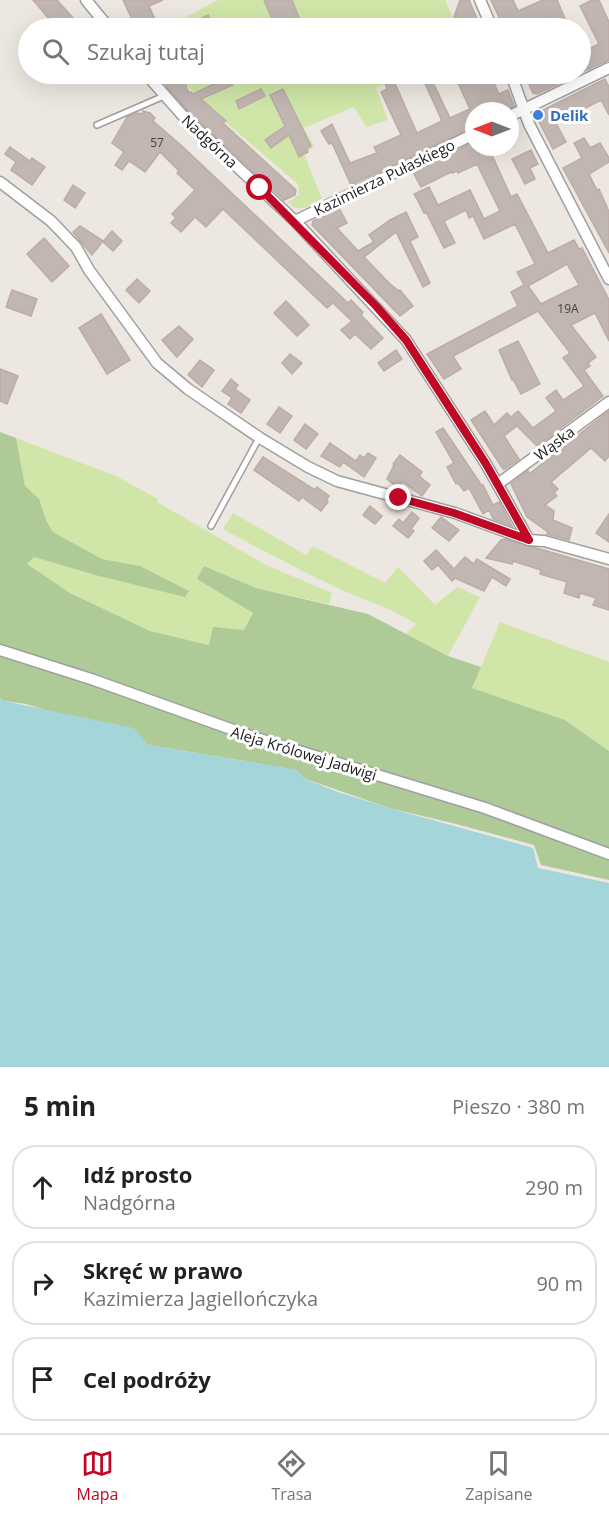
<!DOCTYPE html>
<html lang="pl">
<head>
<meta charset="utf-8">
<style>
	body { margin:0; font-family:"Open Sans",sans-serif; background:#f6f6f6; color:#202124 }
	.compass { position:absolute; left:465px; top:102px; width:54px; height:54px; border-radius:50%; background:#fff; box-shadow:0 6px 24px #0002; rotate:270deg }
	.stop { position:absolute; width:18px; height:18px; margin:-14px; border:4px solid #bf0825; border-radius:50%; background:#fff }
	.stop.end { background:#bf0825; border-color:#fff; box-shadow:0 2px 6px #0008 }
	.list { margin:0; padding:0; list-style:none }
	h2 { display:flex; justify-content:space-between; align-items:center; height:78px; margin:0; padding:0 24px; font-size:26px }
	h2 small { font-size:20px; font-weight:400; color:#757577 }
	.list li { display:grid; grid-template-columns:39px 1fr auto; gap:18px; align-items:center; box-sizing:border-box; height:84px; margin:0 12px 12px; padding:0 12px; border:2px solid #e0e0e0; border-radius:24px }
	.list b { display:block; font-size:22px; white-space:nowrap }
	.list p { margin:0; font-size:20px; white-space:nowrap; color:#757577 }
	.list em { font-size:20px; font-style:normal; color:#757577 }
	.icon { flex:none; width:33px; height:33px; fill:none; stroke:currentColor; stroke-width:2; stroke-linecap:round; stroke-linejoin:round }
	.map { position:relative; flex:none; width:609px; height:1067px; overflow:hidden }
	.search { position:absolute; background:#fff; box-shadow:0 6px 24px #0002; left:18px; right:18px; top:18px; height:66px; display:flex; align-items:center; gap:15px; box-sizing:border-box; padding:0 21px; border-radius:33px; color:#757577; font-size:22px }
	.sheet { height:366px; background:#fff }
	nav { display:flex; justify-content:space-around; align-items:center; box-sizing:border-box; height:84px; border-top:2px solid #e0e0e0; background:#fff; font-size:16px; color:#757577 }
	nav a { display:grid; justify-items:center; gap:3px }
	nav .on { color:#bf0825 }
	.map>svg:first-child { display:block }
	.grass { fill:#d0e6a8 }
	.forest { fill:#aeca97 }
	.water { fill:#a3d5d9 }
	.building { fill:#c1b6b1; stroke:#bdaca4; stroke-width:1.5; fill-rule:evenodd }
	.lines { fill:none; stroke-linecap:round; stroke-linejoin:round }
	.service-casing { stroke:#9f9f9f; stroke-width:8 }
	.minor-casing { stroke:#9f9f9f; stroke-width:13 }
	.service { stroke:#fff; stroke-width:5 }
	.minor { stroke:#fff; stroke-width:10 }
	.route { stroke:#bf0825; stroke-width:8 }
	.shop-dot { fill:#3f7fe0; stroke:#fff; stroke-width:2 }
	.labels { text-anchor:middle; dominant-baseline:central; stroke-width:6; stroke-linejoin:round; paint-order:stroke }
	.number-label { font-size:12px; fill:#444240 }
	.shop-label { font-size:15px; font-weight:bold; fill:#366cbe; stroke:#fff; text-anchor:start }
	.street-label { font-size:15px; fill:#1b1b1b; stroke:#fff }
</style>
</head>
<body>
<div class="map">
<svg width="609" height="1067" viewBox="0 0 609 1067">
	<rect width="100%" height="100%" fill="#ede7e1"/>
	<g class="grass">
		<polygon points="218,0 445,0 457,28 171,28 170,26"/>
		<path d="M181,74H406L376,88L388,120L366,127L354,107L304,128L314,147L304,154L322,199C309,205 299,215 288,202L299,195L298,184L223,120L187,86Z"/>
		<polygon points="16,438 116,476 158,499 157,502 266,565 332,593 329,604 256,588 204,566 198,579 253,613 244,631 210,645 150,631 70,593 26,565 34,557 95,575 140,566 102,559 53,532 46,520 39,500 25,486"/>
		<path d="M233,513L306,555L313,546L385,583L398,567L435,605L457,587L480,597L448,656L406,634L416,624C393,609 369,602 344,591C303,572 263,551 223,529Z"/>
		<polygon points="500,622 609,662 609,751 565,720 472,688"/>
	</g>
	<polygon class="forest" points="0,432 16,438 25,486 39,499 46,520 53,532 102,559 140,566 189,591 185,597 95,575 34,557 27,564 70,593 150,631 209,645 213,627 244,630 253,613 197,579 204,566 256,588 368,614 448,656 481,667 472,688 565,720 609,751 609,880 541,865 534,845 456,824 389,808 303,778 297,770 148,745 144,740 26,704 4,701 0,698"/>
	<polygon class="water" points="0,698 4,701 134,728 148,745 298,770 303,778 338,792 389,808 533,848 538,868 609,883 609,1067 0,1067"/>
	<g class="building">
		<polygon points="33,0 57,0 82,28 43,28 50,20"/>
		<polygon points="123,0 163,0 149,6 159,28 136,28"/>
		<polygon points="264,0 292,0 303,28 276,28"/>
		<polygon points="460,0 469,0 481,28 461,28 457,19 454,17"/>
		<polygon points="491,0 513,0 518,11 543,0 557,0 569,28 559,28 556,21 552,23 549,16 522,28 504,28"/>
		<polygon points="592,0 599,0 609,22 609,60 580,73 580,53 599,44 580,6"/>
		<polygon points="208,15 215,28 200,28 196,21"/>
		<polygon points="161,74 181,74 189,93 191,92 193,94 216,83 215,81 228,75 233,85 201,99 226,121 223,123 296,190 295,195 284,200 272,189 189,112 167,87"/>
		<polygon points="429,74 450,118 470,109 458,83 463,80 460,74 490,74 499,94 508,90 514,106 505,111 474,111 474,127 351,185 332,143 329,144 321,131 332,124 350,163 377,153 374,147 401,135 381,92 387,89 385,83 393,79 417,133 442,121 422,77"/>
		<polygon points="524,74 580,74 537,94 533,93"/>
		<polygon points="605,79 609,87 609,115 601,100 556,123 566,142 553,149 536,116 537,113"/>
		<polygon points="261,89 265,96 239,109 236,101"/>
		<polygon points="283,89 311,146 306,149 308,152 299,157 289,135 271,148 265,140 285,126 270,95"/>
		<polygon points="143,111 150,113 155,118 153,121 183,147 348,303 351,300 363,312 361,315 383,338 371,349 355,334 350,339 341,330 352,321 333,303 327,308 223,209 206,227 195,217 181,232 171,223 176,218 172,214 195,190 177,173 179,171 160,152 145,172 129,161 122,170 115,165 124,152 112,143 127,117 137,113 143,114"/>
		<polygon points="584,138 590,148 600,143 609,158 609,162 589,174 597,190 599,189 609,212 609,253 563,168 582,158 574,143"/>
		<path d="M474,142V147H509L492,155L511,197L517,194L548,253L574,240L579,249L582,248L609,300V341L595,313L571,325L596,357L588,363L590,366L584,370L603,396L537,446L517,426L504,436L519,459L505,469H503L471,420L485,411L494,425L507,413L511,417L518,411L533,428L556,411L546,398L556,390L563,400L584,386L563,358L570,353L538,311L453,356L461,369L444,379L427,354L518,306L511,292L524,285L517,272L535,264L515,224L484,239L473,216L469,218L466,210L444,221L455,243L444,248L426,212L424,213L418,201L414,194L429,187L438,205L470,190L484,219L500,211L477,164L458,173L457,171L452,173L451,172L421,187L413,172ZM567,264L579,285L541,304L528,286Z"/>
		<polygon points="10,147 30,161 32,158 45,167 32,185 11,170 16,162 5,154"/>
		<polygon points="531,150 538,164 530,168 535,179 525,184 512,159"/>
		<polygon points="73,185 85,193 75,208 64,200"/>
		<polygon points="339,208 347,223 337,228 358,251 374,242 369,235 390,220 406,212 418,237 410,241 430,283 423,287 396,232 364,257 390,284 399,291 400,290 413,306 400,316 312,225 313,221"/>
		<polygon points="80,226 103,241 92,255 73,232"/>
		<polygon points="112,231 122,241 113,251 103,242"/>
		<polygon points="44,238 69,266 52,282 27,254"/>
		<polygon points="137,279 150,291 139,303 126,290"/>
		<polygon points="12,290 37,299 31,316 6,307"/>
		<polygon points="286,301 309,325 297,336 274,313"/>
		<polygon points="101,314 130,360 107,374 79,328"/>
		<polygon points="179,326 193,339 177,357 162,340"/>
		<polygon points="518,341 540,384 521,394 513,379 512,380 499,350"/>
		<polygon points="396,350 402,359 384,371 378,363"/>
		<polygon points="290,354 302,363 292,374 282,363"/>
		<polygon points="200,360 214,370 202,387 188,375"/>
		<polygon points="0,369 18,376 7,404 0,401"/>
		<polygon points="231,379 238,385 235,389 250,400 241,413 228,404 232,398 222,391"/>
		<polygon points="279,407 292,416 280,433 267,424"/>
		<polygon points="609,411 609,456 605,461 591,448 551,482 558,489 554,493 557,496 545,505 554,511 553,520 572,528 569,540 547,534 548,532 527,517 511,484 528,471 529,474"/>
		<polygon points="305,424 318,434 306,449 294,440"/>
		<polygon points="443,428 482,486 483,485 493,505 499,502 512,526 493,519 489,510 483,514 469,488 464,491 458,483 456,484 447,467 454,463 436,432"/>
		<polygon points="330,443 356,461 360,455 364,458 368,453 376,458 364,477 343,462 340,467 321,456"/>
		<polygon points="400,455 422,472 419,476 430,485 422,496 403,482 398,488 387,479 394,465 393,464"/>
		<polygon points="263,457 315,490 317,487 329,496 326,501 328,502 321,511 302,497 299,501 254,470"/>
		<polygon points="370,506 382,516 375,524 363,515"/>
		<polygon points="412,512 419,518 411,529 414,531 408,538 393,526 399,519 403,523"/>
		<polygon points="609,514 609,542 596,533"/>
		<polygon points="441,517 459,530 449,541 432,528"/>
		<polygon points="505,539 609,569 609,610 593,605 596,598 580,593 579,598 564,593 567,582 540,574 541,570 513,561 512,564 486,558 501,540"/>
		<polygon points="436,550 454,569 465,557 474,564 477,559 510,579 506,586 492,577 484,591 455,578 452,581 438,565 432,570 424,561"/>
	</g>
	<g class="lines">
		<defs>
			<g id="service">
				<polyline points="97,125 164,96"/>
				<polyline points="211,526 259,438"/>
			</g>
			<g id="minor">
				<polyline points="86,0 109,28"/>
				<polyline points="480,0 492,28"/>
				<polyline points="146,74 184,117 295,221 406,340 486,464 529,540"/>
				<polyline points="511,74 529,124 609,279"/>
				<polyline points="510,116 609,68"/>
				<polyline points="0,182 51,221 76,247 89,270 157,363 188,389 260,438 308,467 337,481 455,513 529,540 544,541 609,559"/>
				<polyline points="295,221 474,134"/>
				<polyline points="498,484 609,402"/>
				<polyline points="0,650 94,680 253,737 485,808 609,854"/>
			</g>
		</defs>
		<use href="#service" class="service-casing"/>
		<use href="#minor" class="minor-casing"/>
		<use href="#service" class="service"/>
		<use href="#minor" class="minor"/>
	</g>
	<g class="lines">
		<polyline class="route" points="260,188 376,306 406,340 486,464 529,540 454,513 399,498"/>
	</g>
	<circle class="shop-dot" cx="538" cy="115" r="6"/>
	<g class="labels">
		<g class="number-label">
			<text x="157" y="142">57</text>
			<text x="568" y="308">19A</text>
		</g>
		<g class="shop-label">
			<text x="550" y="115">Delik</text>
		</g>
		<g class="street-label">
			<text transform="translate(210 141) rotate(43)">Nadgórna</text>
			<text transform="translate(384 177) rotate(-26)">Kazimierza Pułaskiego</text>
			<text transform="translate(554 443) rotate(-37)">Wąska</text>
			<text transform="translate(304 753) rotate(17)">Aleja Królowej Jadwigi</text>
		</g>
	</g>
</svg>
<svg class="compass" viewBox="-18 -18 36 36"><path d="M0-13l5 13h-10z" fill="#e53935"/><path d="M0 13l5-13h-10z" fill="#757577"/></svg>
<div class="stop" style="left:260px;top:188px"></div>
<div class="stop end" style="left:399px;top:498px"></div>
<div class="search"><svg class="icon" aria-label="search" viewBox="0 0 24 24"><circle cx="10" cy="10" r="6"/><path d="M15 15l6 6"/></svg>Szukaj tutaj</div>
</div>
<section class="sheet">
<h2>5 min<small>Pieszo · 380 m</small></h2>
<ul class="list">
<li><svg class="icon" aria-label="ahead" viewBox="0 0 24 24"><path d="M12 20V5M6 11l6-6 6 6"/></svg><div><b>Idź prosto</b><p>Nadgórna</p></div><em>290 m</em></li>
<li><svg class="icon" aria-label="right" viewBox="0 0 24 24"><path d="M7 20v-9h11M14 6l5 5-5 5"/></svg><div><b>Skręć w prawo</b><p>Kazimierza Jagiellończyka</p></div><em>90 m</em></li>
<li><svg class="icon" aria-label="arrive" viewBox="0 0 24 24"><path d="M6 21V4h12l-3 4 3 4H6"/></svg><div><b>Cel podróży</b></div></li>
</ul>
</section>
<nav>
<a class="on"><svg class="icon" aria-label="map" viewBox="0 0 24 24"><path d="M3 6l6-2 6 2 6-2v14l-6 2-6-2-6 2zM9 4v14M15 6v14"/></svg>Mapa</a>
<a><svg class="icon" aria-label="directions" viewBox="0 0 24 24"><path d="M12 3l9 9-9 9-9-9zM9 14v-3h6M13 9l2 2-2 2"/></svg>Trasa</a>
<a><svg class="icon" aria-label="saved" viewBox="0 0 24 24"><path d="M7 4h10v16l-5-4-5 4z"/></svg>Zapisane</a>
</nav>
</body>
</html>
